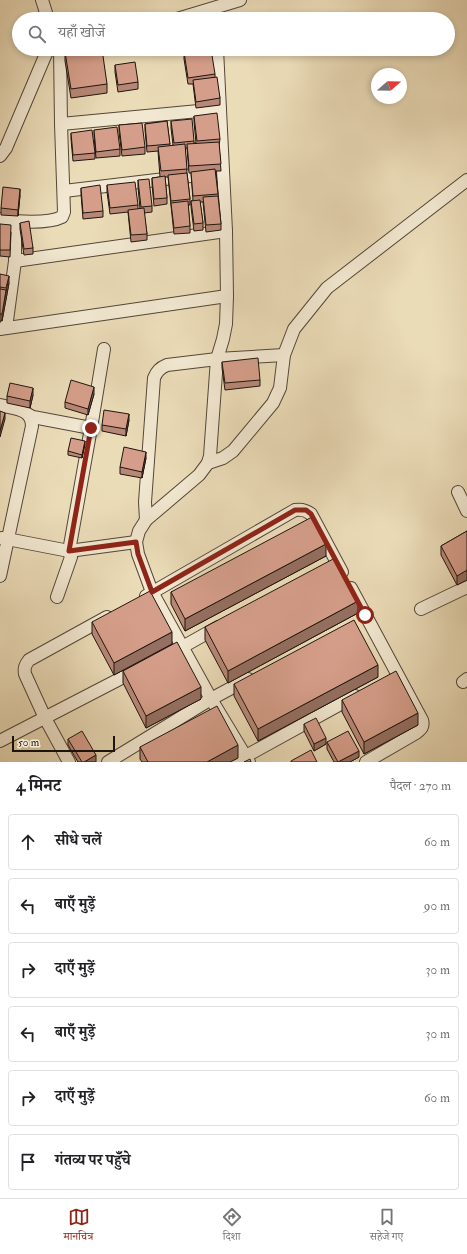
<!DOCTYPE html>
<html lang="hi">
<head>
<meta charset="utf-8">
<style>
	body { margin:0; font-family:"IM FELL Double Pica","Noto Serif Devanagari",serif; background:#f6f6f6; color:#202124 }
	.compass { position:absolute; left:371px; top:68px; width:36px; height:36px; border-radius:50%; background:#fff; box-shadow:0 2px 6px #0003; rotate:70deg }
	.scale { position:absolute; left:12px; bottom:10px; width:103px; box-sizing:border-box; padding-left:4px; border:2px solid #1f150f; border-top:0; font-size:11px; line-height:14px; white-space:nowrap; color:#1f150f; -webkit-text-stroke:3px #f2e8d1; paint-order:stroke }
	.stop { position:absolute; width:12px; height:12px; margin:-9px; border:3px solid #8f2418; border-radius:50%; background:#fff }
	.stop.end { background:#8f2418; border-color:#fff; box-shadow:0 1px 4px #0008 }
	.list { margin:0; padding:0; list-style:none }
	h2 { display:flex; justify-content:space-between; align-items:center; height:52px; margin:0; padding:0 16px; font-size:17px }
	h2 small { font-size:13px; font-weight:400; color:#757577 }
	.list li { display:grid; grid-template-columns:26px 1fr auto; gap:12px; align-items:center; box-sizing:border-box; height:56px; margin:0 8px 8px; padding:0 8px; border:1px solid #e0e0e0; border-radius:4px }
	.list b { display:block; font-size:15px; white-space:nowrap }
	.list em { font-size:13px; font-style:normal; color:#757577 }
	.icon { flex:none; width:22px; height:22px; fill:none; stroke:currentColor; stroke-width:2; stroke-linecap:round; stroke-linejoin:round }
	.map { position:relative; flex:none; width:467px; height:762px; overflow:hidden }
	.search { position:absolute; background:#fff; box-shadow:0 2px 6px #0003; left:12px; right:12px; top:12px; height:44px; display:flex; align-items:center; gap:10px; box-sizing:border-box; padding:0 14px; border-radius:22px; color:#757577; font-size:15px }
	.sheet { height:436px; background:#fff }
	nav { display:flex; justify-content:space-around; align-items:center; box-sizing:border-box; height:56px; border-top:1px solid #e0e0e0; background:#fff; font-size:11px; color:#757577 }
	nav a { display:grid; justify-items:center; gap:2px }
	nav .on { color:#8f2418 }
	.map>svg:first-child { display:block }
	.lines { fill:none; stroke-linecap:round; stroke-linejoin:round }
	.minor-casing { stroke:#524739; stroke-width:14 }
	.minor { stroke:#f2e8d1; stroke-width:12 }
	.wall { fill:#b78877; stroke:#1f150f }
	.shaded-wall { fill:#956f61; stroke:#1f150f }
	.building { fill:#d59e8a; stroke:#1f150f }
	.route { stroke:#8f2418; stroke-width:5 }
</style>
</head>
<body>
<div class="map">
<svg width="467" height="762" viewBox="0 0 467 762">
	<rect width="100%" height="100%" fill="#ebdcb8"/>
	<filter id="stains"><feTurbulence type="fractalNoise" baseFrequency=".005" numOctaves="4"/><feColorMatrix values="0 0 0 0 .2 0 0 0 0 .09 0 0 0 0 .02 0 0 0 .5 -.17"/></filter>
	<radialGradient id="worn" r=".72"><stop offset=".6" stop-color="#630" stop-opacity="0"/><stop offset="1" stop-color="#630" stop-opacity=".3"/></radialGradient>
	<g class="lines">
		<defs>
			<g id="minor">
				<polyline points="42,0 48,19"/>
				<polyline points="177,19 240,0"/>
				<polyline points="217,49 226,231 227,296 226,324 223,339 217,359 210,456 208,463 199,475 146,520 139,531 136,542 138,554 152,592 211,699 249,762"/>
				<polyline points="61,124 220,109"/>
				<polyline points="0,156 6,148 48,49"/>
				<polyline points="64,191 207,174"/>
				<path d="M0,219C16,222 48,224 62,217L64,212L61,124L60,49"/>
				<polyline points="15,261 226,231"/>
				<polyline points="6,328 15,261 15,222"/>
				<polyline points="0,329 227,296"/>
				<path d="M0,405C14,409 32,408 32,426L0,576"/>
				<polyline points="29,415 33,417 91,428"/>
				<polyline points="208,463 223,458 233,451 273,403 280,388 284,355 294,329 327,288 467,180"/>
				<polyline points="458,492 467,511"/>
				<path d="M146,520L145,502L154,378C157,371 160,368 167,365L217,359L284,355"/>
				<polyline points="2,538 69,551 136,542"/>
				<path d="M351,588L422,720C424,727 421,729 416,733L366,762"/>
				<path d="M146,596L295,510C302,509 306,510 311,514L342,572"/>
				<polyline points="57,597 71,557 69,551 91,428 104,349"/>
				<polyline points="421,609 467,587"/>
				<polyline points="177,650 218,627"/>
				<polyline points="463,682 467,679"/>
				<polyline points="0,741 137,670"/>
				<path d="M69,762L45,718L25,674C24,668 25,665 29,660L107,617"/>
				<polyline points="108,762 211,699 248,679"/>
				<polyline points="235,762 355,696"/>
			</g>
		</defs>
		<use href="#minor" class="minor-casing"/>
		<use href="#minor" class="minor"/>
	</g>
	<g class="wall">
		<polygon points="65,52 107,84 107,93 71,98 65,61"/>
		<polygon points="184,52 215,74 215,77 220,98 220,105 196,108 193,84 188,84 184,59"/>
		<polygon points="115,65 138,82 138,89 118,92 115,72"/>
		<polygon points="194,116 220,139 219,145 221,171 216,171 221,224 221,230 206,232 203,202 200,202 203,223 203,230 194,231 191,207 191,201 193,200 191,173 189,173 187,148 185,148 187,173 190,199 190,205 188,205 190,226 190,233 174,234 168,177 165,177 167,198 167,204 154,206 152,184 152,178 160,177 158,151 147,152 145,130 145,124 167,121 170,146 173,145 171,128 171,121 194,141 194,143 196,143 194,122"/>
		<polygon points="119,125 145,147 145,154 122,156 119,132"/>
		<polygon points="94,130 120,149 120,156 96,158 94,136"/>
		<polygon points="71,133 95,153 95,159 73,161 71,139"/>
		<polygon points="138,180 152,206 152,212 144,213 147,234 147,240 131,242 128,212 110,214 107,192 107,185 138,205 138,209 140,209 138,187"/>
		<polygon points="81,188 103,211 103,217 83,219 81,194"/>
		<polygon points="20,195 18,216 1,215 1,208"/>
		<polygon points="20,223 33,248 33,254 24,255 20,229"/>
		<polygon points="0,224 11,232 10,257 0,256"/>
		<polygon points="0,274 9,283 2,321 0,321"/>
		<polygon points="222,362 260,380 260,386 225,390 222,368"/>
		<polygon points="94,394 88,415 65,408 65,402"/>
		<polygon points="33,395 30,408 7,403 7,396"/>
		<polygon points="129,420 126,436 102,431 102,425"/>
		<polygon points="85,444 82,458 68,455 68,451"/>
		<polygon points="146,458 142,478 120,474 120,467"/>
		<polygon points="467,531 467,580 457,585 441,555 441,546"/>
		<polygon points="326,556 185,631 171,604 171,592"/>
		<polygon points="358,613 228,683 205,640 205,627"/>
		<polygon points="92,622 172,644 114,675 92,634"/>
		<polygon points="123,671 201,699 146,728 123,683"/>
		<polygon points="378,677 258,741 234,696 234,684"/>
		<polygon points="342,700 418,725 364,754 342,712"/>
		<polygon points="304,724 326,744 314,751 304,731"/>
		<polygon points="68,739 96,762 78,762 68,745"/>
		<polygon points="327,742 359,757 350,762 334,762 327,749"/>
		<polygon points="140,747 238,758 230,762 142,762 140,759"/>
	</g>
	<g class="shaded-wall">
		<polygon points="20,189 20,195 18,216 18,210"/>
		<polygon points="9,276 9,283 2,321 2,314"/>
		<polygon points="94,387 94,394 88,415 88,409"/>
		<polygon points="33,388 33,395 30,408 30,401"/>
		<polygon points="5,413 5,419 0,437 0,431"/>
		<polygon points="129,414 129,420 126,436 126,429"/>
		<polygon points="85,441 85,444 82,458 82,455"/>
		<polygon points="146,452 146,458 142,478 142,472"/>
		<polygon points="326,544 326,556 185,631 185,619"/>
		<polygon points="467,570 467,580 457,585 457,576"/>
		<polygon points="358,601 358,613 228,683 228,671"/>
		<polygon points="172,632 172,644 114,675 114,663"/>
		<polygon points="378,665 378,677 258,741 258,729"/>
		<polygon points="201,687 201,699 146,728 146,716"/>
		<polygon points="418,713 418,725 364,754 364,742"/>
		<polygon points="326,738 326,744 314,751 314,744"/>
		<polygon points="238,745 238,758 230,762 207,762"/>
		<polygon points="359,751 359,757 350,762 338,762"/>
		<polygon points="96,755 96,762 84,762"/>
	</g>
	<g class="building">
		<polygon points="82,49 102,49 107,84 71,89 65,52"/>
		<polygon points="205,49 211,49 215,74 188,78 184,52"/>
		<polygon points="135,62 138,82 118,85 115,65"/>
		<polygon points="217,77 220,98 196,102 193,80"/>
		<polygon points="217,113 220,139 197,141 194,116"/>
		<polygon points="192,119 194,141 174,143 171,121"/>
		<polygon points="167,121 170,144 147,146 145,124"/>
		<polygon points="142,123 145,147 122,150 119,125"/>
		<polygon points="117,127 120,149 96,152 94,130"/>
		<polygon points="92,130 95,153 73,155 71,133"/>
		<polygon points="219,142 221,164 189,166 187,144"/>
		<polygon points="185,144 187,169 161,171 158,147"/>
		<polygon points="215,169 218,194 193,196 191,172"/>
		<polygon points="187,173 190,199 171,201 168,175"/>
		<polygon points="165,176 167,198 154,199 152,178"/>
		<polygon points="149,179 152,206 141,207 138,180"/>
		<polygon points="135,182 138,205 110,208 107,185"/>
		<polygon points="100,185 103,211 83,213 81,188"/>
		<polygon points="3,187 20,189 18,210 1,208"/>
		<polygon points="218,196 221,224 206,225 203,197"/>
		<polygon points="200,200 203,223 194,224 191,201"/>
		<polygon points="188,201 190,226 174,228 171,203"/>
		<polygon points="144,208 147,234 131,235 128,210"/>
		<polygon points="29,221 33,248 24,249 20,223"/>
		<polygon points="0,224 11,225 10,250 0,250"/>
		<polygon points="0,274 9,276 6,288 0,287"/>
		<polygon points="0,289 6,290 2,314 0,314"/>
		<polygon points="258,358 260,380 225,383 222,362"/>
		<polygon points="71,380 94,387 88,409 65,402"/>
		<polygon points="10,383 33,388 30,401 7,396"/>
		<polygon points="104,410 129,414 126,429 102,425"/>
		<polygon points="0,411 5,413 0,431"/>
		<polygon points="71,438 85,441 82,455 68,451"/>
		<polygon points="124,447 146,452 142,472 120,467"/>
		<polygon points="312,517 326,544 185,619 171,592"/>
		<polygon points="467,531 467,570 457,576 441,546"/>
		<polygon points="335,558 358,601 228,671 205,627"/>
		<polygon points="150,591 172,632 114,663 92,622"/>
		<polygon points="354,620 378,665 258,729 234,684"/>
		<polygon points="177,642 201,687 146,716 123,671"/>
		<polygon points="396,671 418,713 364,742 342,700"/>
		<polygon points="217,706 238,745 207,762 148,762 140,747"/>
		<polygon points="316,718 326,738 314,744 304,724"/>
		<polygon points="82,731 96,755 84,762 82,762 68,739"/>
		<polygon points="348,731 359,751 338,762 327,742"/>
		<polygon points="311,750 317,762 291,762 291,761"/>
		<polygon points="250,759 251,762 244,762"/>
	</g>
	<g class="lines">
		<polyline class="route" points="91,428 69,551 136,542 138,554 152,592 295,510 306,510 311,514 365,615"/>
	</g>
	<rect width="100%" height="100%" filter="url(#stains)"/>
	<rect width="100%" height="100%" fill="url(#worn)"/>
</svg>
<svg class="compass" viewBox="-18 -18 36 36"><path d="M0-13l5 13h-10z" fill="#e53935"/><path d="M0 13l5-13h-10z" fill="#757577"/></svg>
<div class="scale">50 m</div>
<div class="stop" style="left:365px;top:615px"></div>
<div class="stop end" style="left:91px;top:428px"></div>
<div class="search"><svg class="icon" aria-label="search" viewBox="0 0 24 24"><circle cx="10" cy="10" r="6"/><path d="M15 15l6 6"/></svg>यहाँ खोजें</div>
</div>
<section class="sheet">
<h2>4 मिनट<small>पैदल · 270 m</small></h2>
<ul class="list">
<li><svg class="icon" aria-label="ahead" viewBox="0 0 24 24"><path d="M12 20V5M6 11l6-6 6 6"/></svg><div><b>सीधे चलें</b></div><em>60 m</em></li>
<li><svg class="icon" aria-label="left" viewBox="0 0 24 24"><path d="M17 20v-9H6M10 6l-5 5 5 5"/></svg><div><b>बाएँ मुड़ें</b></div><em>90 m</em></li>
<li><svg class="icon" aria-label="right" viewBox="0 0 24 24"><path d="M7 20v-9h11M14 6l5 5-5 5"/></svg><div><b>दाएँ मुड़ें</b></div><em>30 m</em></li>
<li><svg class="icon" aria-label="left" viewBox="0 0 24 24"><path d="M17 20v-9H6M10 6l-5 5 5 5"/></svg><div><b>बाएँ मुड़ें</b></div><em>30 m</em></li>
<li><svg class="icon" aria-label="right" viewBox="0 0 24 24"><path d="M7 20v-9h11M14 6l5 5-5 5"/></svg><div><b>दाएँ मुड़ें</b></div><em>60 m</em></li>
<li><svg class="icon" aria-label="arrive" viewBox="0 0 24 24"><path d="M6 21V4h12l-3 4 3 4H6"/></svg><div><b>गंतव्य पर पहुँचे</b></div></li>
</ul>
</section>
<nav>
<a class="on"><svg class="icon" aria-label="map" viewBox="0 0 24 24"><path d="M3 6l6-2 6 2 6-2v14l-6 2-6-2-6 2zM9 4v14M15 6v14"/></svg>मानचित्र</a>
<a><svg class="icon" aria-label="directions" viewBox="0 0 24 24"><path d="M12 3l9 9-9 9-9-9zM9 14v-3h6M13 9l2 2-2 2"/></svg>दिशा</a>
<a><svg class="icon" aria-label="saved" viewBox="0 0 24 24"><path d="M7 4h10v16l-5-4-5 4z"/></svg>सहेजे गए</a>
</nav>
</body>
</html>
